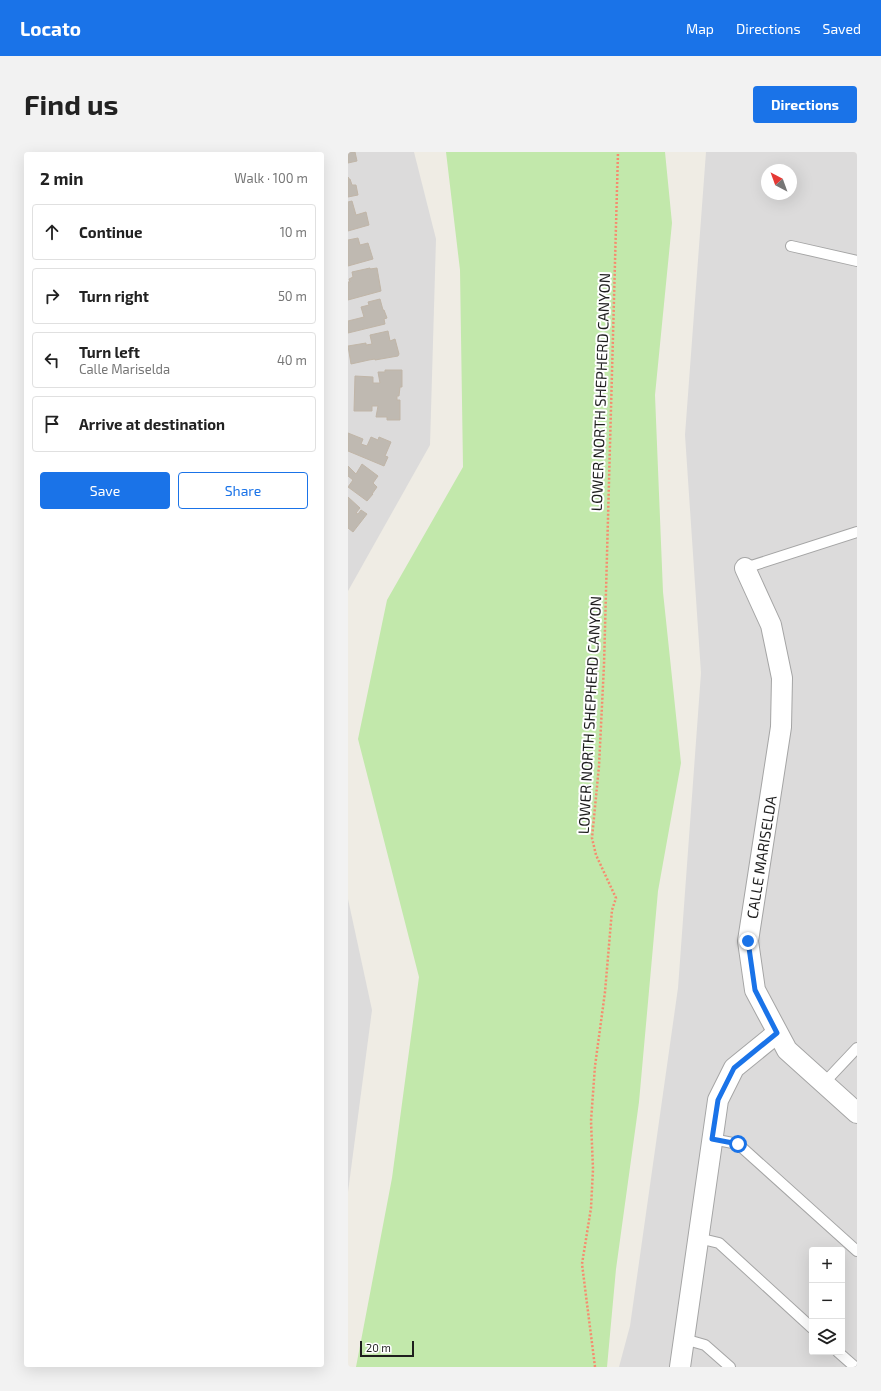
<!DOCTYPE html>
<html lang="en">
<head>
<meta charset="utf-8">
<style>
	body { margin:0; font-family:"Exo 2",sans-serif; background:#f2f2f2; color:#222 }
	.controls { position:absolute; right:12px; bottom:12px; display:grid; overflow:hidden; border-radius:4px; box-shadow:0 4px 16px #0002 }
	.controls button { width:36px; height:36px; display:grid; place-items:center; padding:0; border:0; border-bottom:1px solid #e0e0e0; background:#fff; color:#222; font:20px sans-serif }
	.compass { position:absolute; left:413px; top:12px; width:36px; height:36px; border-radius:50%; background:#fff; box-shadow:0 4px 16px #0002; rotate:319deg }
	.scale { position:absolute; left:12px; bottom:10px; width:54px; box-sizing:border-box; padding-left:4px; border:2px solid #1e1e1e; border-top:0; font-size:11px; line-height:14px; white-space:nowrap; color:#1e1e1e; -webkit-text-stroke:3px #fff; paint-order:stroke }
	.stop { position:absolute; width:12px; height:12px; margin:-9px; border:3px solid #1a73e8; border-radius:50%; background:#fff }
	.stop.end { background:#1a73e8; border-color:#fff; box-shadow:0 1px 4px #0008 }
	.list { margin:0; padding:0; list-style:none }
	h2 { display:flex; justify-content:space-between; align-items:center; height:52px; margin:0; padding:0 16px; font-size:17px }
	h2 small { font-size:13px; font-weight:400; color:#767676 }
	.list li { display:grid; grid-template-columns:26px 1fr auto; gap:12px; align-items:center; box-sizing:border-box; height:56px; margin:0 8px 8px; padding:0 8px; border:1px solid #e0e0e0; border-radius:4px }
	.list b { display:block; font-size:15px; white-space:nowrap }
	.list p { margin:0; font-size:13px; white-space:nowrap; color:#767676 }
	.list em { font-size:13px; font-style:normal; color:#767676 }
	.actions { display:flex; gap:8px; padding:12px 16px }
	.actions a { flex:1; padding:9px 0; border:1px solid #1a73e8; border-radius:4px; text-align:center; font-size:14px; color:#1a73e8 }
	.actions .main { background:#1a73e8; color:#fff }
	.icon { flex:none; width:22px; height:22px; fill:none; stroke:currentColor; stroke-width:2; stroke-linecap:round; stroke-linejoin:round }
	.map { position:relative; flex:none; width:509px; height:1215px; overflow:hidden; border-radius:4px }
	header { display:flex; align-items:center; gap:24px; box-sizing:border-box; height:56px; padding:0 20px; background:#1a73e8; color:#fff }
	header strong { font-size:19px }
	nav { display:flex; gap:22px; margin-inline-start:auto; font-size:14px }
	.intro { display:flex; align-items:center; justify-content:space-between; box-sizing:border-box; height:96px; padding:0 24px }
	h1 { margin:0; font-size:28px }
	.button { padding:10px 18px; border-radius:4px; background:#1a73e8; color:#fff; font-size:14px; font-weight:700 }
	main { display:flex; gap:24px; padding:0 24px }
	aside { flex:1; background:#fff; border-radius:4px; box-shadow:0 4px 16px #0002 }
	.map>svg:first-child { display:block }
	.residential { fill:#dcdbdb; fill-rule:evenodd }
	.grass { fill:#c2e8ab }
	.building { fill:#bfb9b1; stroke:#c0b5a7 }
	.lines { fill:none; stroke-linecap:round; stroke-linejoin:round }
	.lane-casing { stroke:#a5a5a5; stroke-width:12 }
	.street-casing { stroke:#a5a5a5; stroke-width:22 }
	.path { stroke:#f68b6e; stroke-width:2.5; stroke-dasharray:2 2; stroke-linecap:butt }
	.lane { stroke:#fff; stroke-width:10 }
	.street { stroke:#fff; stroke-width:20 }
	.route { stroke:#1a73e8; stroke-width:5 }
	.labels { text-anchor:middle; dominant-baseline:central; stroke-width:4; stroke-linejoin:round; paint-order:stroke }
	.street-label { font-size:15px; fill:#1e1e1e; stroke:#fff }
</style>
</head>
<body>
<header>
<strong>Locato</strong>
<nav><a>Map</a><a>Directions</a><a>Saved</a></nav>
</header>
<div class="intro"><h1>Find us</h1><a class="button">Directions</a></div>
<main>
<aside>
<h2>2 min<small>Walk · 100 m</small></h2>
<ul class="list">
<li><svg class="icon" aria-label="ahead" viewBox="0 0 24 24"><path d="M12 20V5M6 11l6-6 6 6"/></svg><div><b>Continue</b></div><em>10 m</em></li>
<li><svg class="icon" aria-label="right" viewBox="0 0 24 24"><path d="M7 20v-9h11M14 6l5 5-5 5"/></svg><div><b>Turn right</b></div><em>50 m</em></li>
<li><svg class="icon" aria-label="left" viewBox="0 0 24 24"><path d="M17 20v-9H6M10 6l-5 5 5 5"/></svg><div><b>Turn left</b><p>Calle Mariselda</p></div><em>40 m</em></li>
<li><svg class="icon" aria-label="arrive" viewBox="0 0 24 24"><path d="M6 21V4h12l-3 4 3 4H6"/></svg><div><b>Arrive at destination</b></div></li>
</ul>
<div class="actions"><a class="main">Save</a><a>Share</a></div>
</aside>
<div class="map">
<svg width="509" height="1215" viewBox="0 0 509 1215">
	<rect width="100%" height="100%" fill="#efece4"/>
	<g class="residential">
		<polygon points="0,0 66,0 88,87 82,293 0,439"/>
		<path d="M358,0H509V1215H271L282,1174L330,836L353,521L337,283ZM419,18H443V42H419ZM464,1098H494V1200H464Z"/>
		<polygon points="0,747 24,858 0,1040"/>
	</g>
	<polygon class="grass" points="98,0 317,0 324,71 307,243 315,440 333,611 310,739 291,950 268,1117 259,1215 8,1215 44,1026 71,825 10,587 39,448 115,315 112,118"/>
	<g class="building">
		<polygon points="0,0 7,0 9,9 0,11"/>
		<polygon points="0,25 1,27 2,27 4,33 8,33 10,43 0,45"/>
		<polygon points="4,49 8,63 18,60 21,73 0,79 0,50"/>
		<polygon points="10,86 12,93 20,91 25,107 0,114 0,88"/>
		<polygon points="22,116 22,117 29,116 33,139 0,148 0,130 2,130 1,127 5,125 4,120"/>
		<polygon points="32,147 35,158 36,158 39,166 36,167 37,172 0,181 0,169 16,165 13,155 21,153 20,150"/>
		<polygon points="40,179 42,189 47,187 51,202 50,204 27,208 27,207 21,208 3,212 0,194 18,191 18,193 24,192 22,183"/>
		<polygon points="37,218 54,218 54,235 52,235 51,244 49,244 49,248 52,248 52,268 39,268 39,265 28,265 30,254 24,254 24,259 6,259 7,224 25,225 25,231 32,231 30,220 37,220"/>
		<polygon points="0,281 15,287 13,292 19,294 23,285 30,288 31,285 43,290 37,304 40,305 36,314 0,299"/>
		<polygon points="14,312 30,324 25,331 29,335 24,342 25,342 19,349 0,335 5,328 0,324 0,314 8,322"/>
		<polygon points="0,345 12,356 8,361 10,362 13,358 19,362 5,380 0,376"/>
	</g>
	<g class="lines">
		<defs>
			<g id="lane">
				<polyline points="443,94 509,109"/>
				<polyline points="397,416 509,380"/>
				<polyline points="476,931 509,896"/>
				<polyline points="364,987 390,992 509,1099"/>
				<polyline points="350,1086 371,1091 464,1176"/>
				<polyline points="336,1187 357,1193 382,1215"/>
				<polyline points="490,1200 507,1215"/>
			</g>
			<g id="street">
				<polyline points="397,416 423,473 434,526 433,575 400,789 407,838 439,898 509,961"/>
				<polyline points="332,1215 370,948 386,916 429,881"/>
			</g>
		</defs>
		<use href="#lane" class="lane-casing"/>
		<use href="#street" class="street-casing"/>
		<polyline class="path" points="247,1215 234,1112 243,1056 245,1017 243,969 247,914 257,840 264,758 268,746 248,703 244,686 251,614 256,513 270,0"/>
		<use href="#lane" class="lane"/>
		<use href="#street" class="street"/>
	</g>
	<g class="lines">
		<polyline class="route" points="390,992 364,987 370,948 386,916 429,881 407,838 400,789"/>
	</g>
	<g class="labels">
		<g class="street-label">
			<text transform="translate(252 240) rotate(-88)">LOWER NORTH SHEPHERD CANYON</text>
			<text transform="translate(241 563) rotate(-87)">LOWER NORTH SHEPHERD CANYON</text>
			<text transform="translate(413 705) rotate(-81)">CALLE MARISELDA</text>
		</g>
	</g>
</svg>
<div class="controls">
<button>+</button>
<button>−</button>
<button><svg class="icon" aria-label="layers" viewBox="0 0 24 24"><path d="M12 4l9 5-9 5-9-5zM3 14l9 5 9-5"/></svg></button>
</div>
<svg class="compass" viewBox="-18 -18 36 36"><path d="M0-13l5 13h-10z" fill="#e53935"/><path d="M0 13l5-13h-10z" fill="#767676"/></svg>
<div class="scale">20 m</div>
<div class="stop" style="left:390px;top:992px"></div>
<div class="stop end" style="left:400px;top:789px"></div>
</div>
</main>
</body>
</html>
